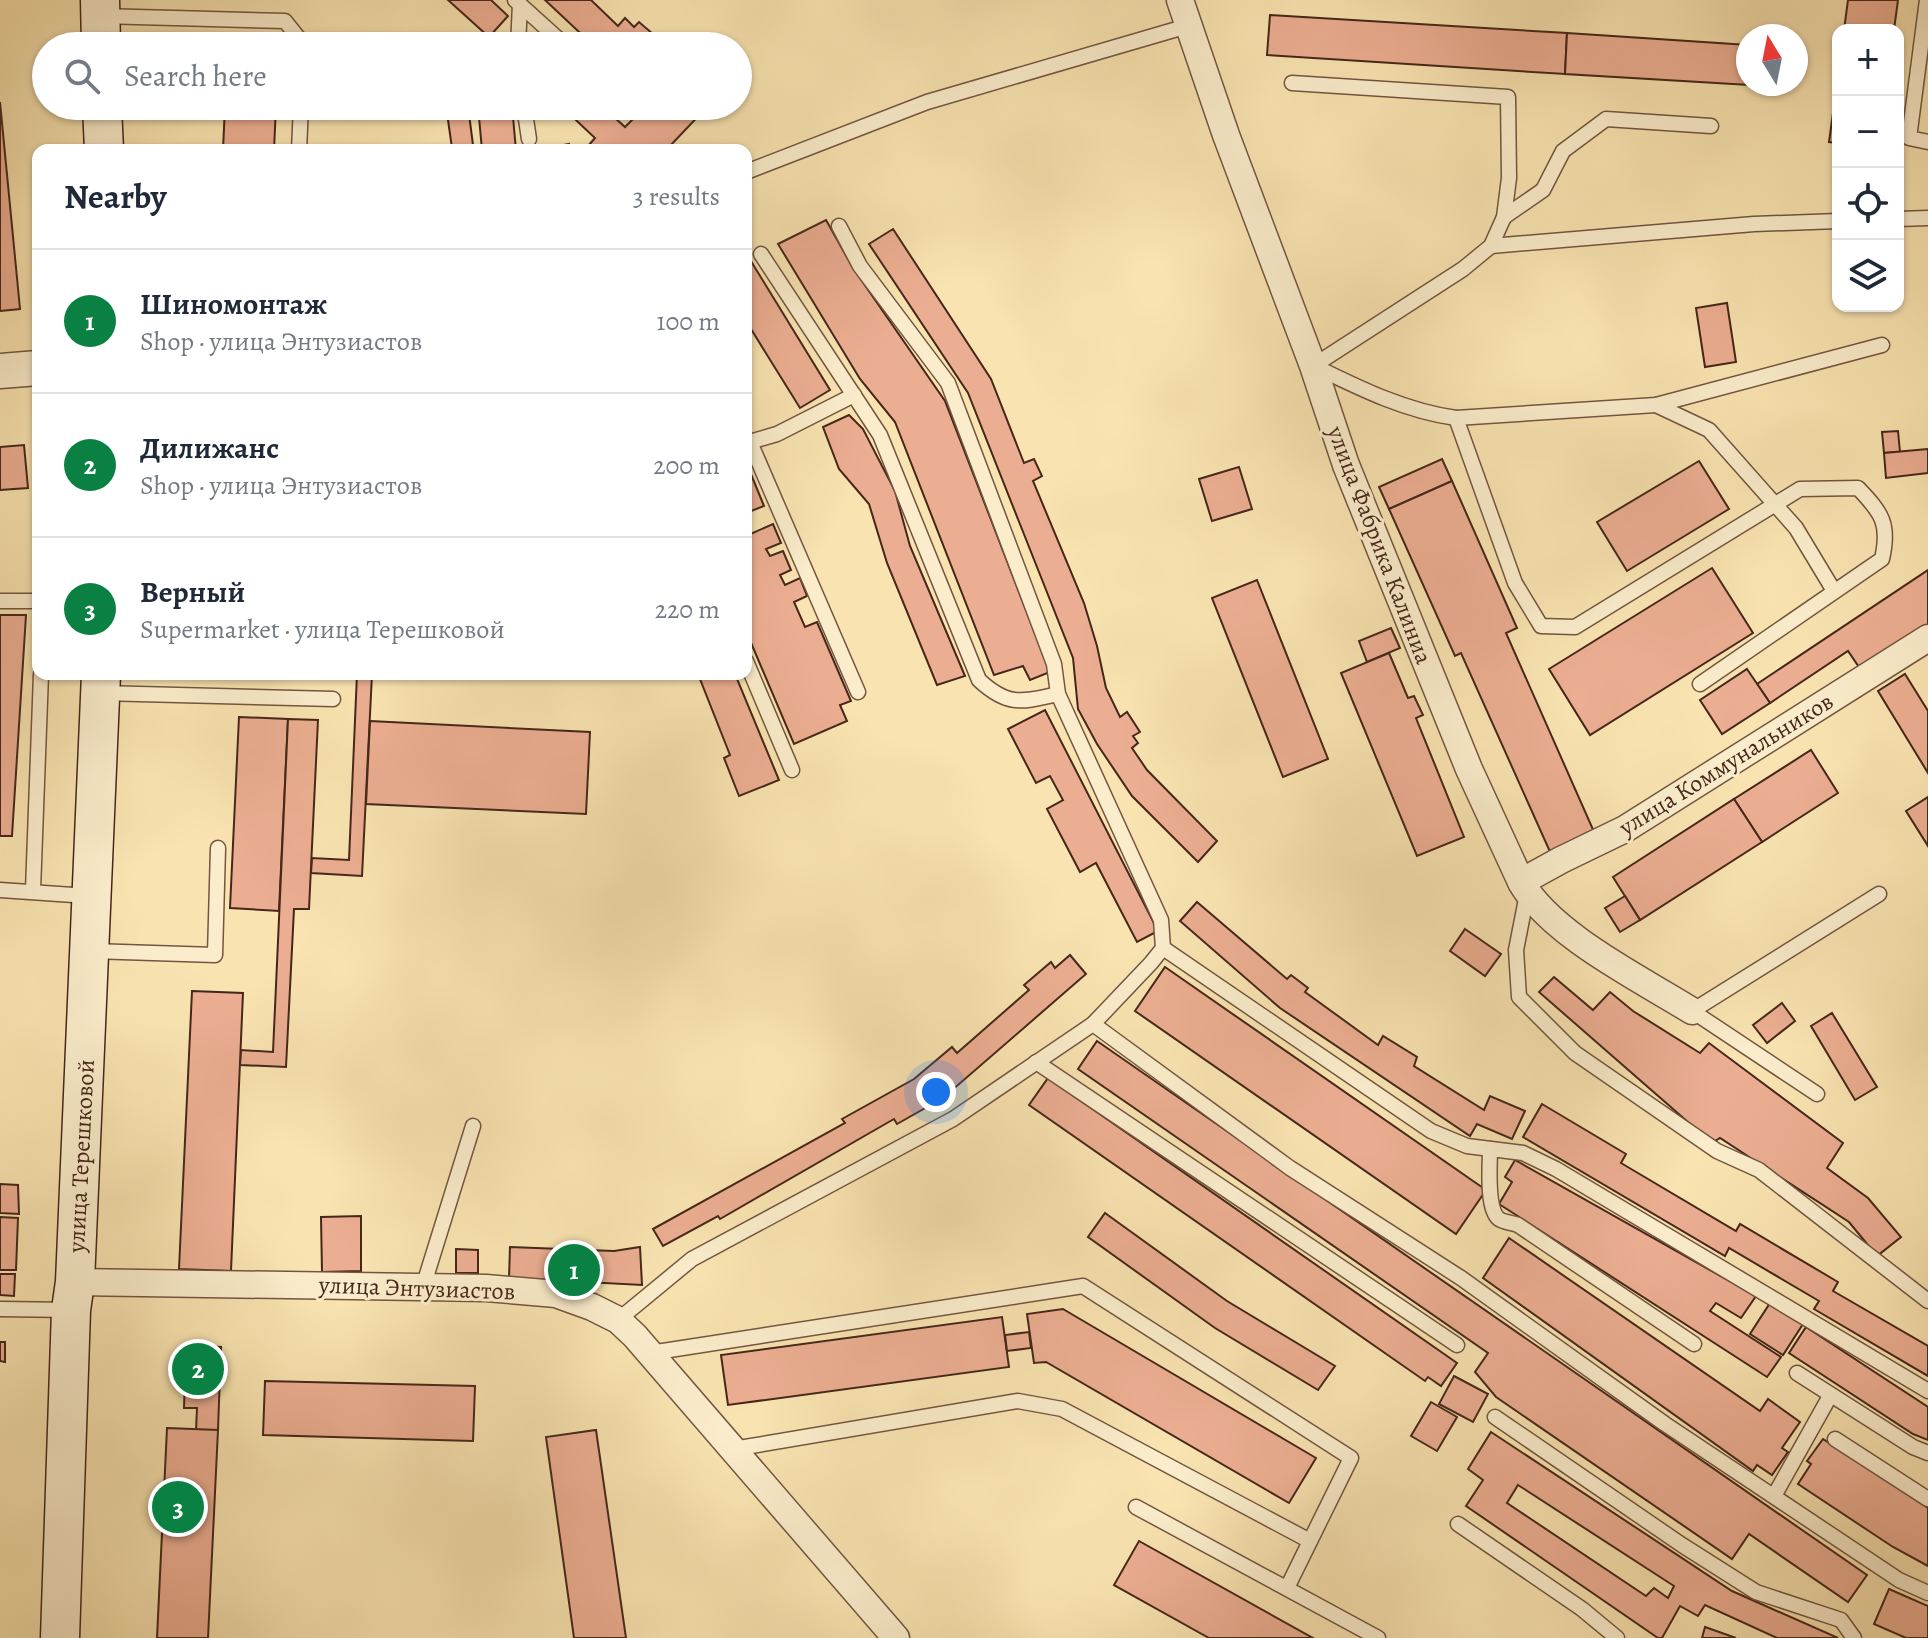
<!DOCTYPE html>
<html lang="en">
<head>
<meta charset="utf-8">
<style>
	body { margin:0; font-family:Alegreya,serif; background:#f6f6f7; color:#1f2937 }
	.controls { position:absolute; right:24px; top:24px; display:grid; overflow:hidden; border-radius:16px; box-shadow:0 2px 6px #0004 }
	.controls button { width:72px; height:72px; display:grid; place-items:center; padding:0; border:0; border-bottom:2px solid #e0e1e3; background:#fff; color:#1f2937; font:40px sans-serif }
	.compass { position:absolute; left:1736px; top:24px; width:72px; height:72px; border-radius:50%; background:#fff; box-shadow:0 2px 6px #0004; rotate:350deg }
	.you { position:absolute; left:936px; top:1092px; width:28px; height:28px; margin:-20px; border:6px solid #fff; border-radius:50%; background:#1a73e8; box-shadow:0 0 0 12px #1a73e833 }
	.badge { display:grid; place-items:center; width:52px; height:52px; border-radius:50%; background:#0b8043; color:#fff; font-size:26px; font-weight:700 }
	.pin { position:absolute; translate:-50% -50%; border:4px solid #fff; box-shadow:0 2px 8px #0006 }
	.list { margin:0; padding:0; list-style:none }
	h2 { display:flex; justify-content:space-between; align-items:center; height:104px; margin:0; padding:0 32px; font-size:34px }
	h2 small { font-size:26px; font-weight:400; color:#747a83 }
	.list li { display:grid; grid-template-columns:52px 1fr auto; gap:24px; align-items:center; box-sizing:border-box; height:144px; padding:0 32px; border-top:2px solid #e0e1e3 }
	.list b { display:block; font-size:30px; white-space:nowrap }
	.list p { margin:0; font-size:26px; white-space:nowrap; color:#747a83 }
	.list em { font-size:26px; font-style:normal; color:#747a83 }
	.icon { flex:none; width:44px; height:44px; fill:none; stroke:currentColor; stroke-width:2; stroke-linecap:round; stroke-linejoin:round }
	.map { position:relative; flex:none; width:1928px; height:1638px; overflow:hidden }
	.search { position:absolute; background:#fff; box-shadow:0 2px 6px #0004; left:32px; top:32px; width:720px; height:88px; display:flex; align-items:center; gap:20px; box-sizing:border-box; padding:0 28px; border-radius:44px; color:#747a83; font-size:30px }
	.panel { position:absolute; background:#fff; box-shadow:0 2px 6px #0004; left:32px; top:144px; width:720px; height:536px; border-radius:16px }
	.map>svg:first-child { display:block }
	.building { fill:#ecae92; stroke:#45271a; stroke-width:2; fill-rule:evenodd }
	.lines { fill:none; stroke-linecap:round; stroke-linejoin:round }
	.service-casing { stroke:#725640; stroke-width:17 }
	.minor-casing { stroke:#725640; stroke-width:29 }
	.tertiary-casing { stroke:#725640; stroke-width:37 }
	.secondary-casing { stroke:#45271a; stroke-width:41 }
	.service { stroke:#fbedcc; stroke-width:14 }
	.minor { stroke:#fbedcc; stroke-width:26 }
	.tertiary { stroke:#fbedcc; stroke-width:34 }
	.secondary { stroke:#fbedcc; stroke-width:38 }
	.labels { text-anchor:middle; dominant-baseline:central; stroke-width:6; stroke-linejoin:round; paint-order:stroke }
	.street-label { font-size:24px; fill:#45271a; stroke:#fbedcc }
</style>
</head>
<body>
<div class="map">
<svg width="1928" height="1638" viewBox="0 0 1928 1638">
	<rect width="100%" height="100%" fill="#f9e4b1"/>
	<filter id="stains"><feTurbulence type="fractalNoise" baseFrequency=".0025" numOctaves="4"/><feColorMatrix values="0 0 0 0 .2 0 0 0 0 .09 0 0 0 0 .02 0 0 0 .5 -.17"/></filter>
	<radialGradient id="worn" r=".72"><stop offset=".6" stop-color="#630" stop-opacity="0"/><stop offset="1" stop-color="#630" stop-opacity=".3"/></radialGradient>
	<g class="building">
		<polygon points="448,0 491,0 508,16 489,37"/>
		<polygon points="545,0 591,0 618,26 625,18 634,27 639,22 653,34 642,46 594,46"/>
		<polygon points="1848,0 1898,0 1894,30 1844,30"/>
		<polygon points="1270,15 1567,33 1565,74 1267,55"/>
		<polygon points="1567,33 1748,45 1748,84 1750,85 1565,74"/>
		<polygon points="506,37 507,46 472,46 472,40"/>
		<polygon points="228,40 278,42 278,46 227,46"/>
		<polygon points="1838,77 1838,143 1829,142"/>
		<polygon points="0,102 20,309 0,311"/>
		<polygon points="225,106 276,106 274,150 223,150"/>
		<polygon points="446,106 468,106 473,145 452,148"/>
		<polygon points="478,106 512,106 516,150 482,150"/>
		<polygon points="561,106 602,106 625,127 646,106 704,106 706,108 670,146 672,150 572,150 588,146 595,138"/>
		<polygon points="569,144 571,150 553,150 553,147"/>
		<polygon points="826,220 853,268 945,401 1050,672 1030,680 1023,666 994,675 895,422 860,379 778,244"/>
		<polygon points="893,229 991,379 1024,463 1034,459 1042,476 1033,481 1084,603 1097,646 1106,688 1120,717 1127,712 1140,732 1133,736 1138,743 1132,748 1147,770 1217,841 1198,862 1132,796 1097,744 1078,709 1073,658 968,393 869,244"/>
		<polygon points="746,253 830,390 800,408 746,321"/>
		<polygon points="1727,303 1736,362 1705,367 1696,308"/>
		<polygon points="849,415 863,429 895,491 910,546 965,676 937,685 887,563 869,504 839,469 823,427"/>
		<polygon points="1898,431 1900,452 1884,453 1882,432"/>
		<polygon points="24,445 28,488 0,490 0,447"/>
		<polygon points="1928,449 1928,473 1886,478 1884,453"/>
		<polygon points="1442,459 1452,481 1389,509 1379,487"/>
		<polygon points="1699,461 1729,509 1627,571 1597,522"/>
		<polygon points="746,462 764,506 746,513"/>
		<polygon points="1239,467 1252,509 1212,521 1199,479"/>
		<polygon points="1452,481 1517,628 1506,633 1595,834 1551,854 1461,653 1455,656 1389,509"/>
		<polygon points="773,524 781,543 766,549 770,556 783,551 791,570 780,575 785,585 800,578 807,596 794,602 805,627 817,622 851,701 840,705 847,721 794,744 746,631 746,536"/>
		<polygon points="1712,568 1753,633 1590,735 1549,669"/>
		<polygon points="1928,570 1928,652 1863,673 1848,651 1770,703 1757,684"/>
		<polygon points="1257,580 1328,759 1283,777 1212,598"/>
		<polygon points="0,615 26,615 12,836 0,836"/>
		<polygon points="1391,628 1400,648 1367,662 1359,641"/>
		<polygon points="1389,653 1408,698 1414,696 1423,715 1416,718 1464,837 1417,856 1341,673"/>
		<polygon points="1747,669 1770,703 1722,734 1700,700"/>
		<polygon points="357,674 372,674 362,876 311,873 312,858 349,860"/>
		<polygon points="698,674 735,674 779,780 739,796 724,758 730,755"/>
		<polygon points="1905,674 1928,711 1928,773 1878,691"/>
		<polygon points="1045,710 1158,931 1137,942 1096,863 1080,872 1047,809 1063,800 1050,776 1036,783 1008,729"/>
		<polygon points="239,717 288,719 279,911 230,908"/>
		<polygon points="288,719 318,720 309,909 294,909 286,1067 240,1065 241,1050 273,1052"/>
		<polygon points="370,721 590,732 586,814 366,804"/>
		<polygon points="1811,750 1838,793 1762,842 1734,799"/>
		<polygon points="1928,797 1928,846 1906,811"/>
		<polygon points="1734,799 1762,842 1640,920 1613,877"/>
		<polygon points="1625,896 1640,920 1620,932 1605,908"/>
		<polygon points="1197,902 1287,979 1291,975 1308,988 1305,992 1378,1045 1383,1036 1417,1057 1414,1066 1484,1110 1490,1096 1525,1111 1512,1139 1477,1124 1470,1136 1280,1008 1180,921"/>
		<polygon points="1465,929 1501,954 1485,976 1450,951"/>
		<polygon points="1070,955 1086,974 943,1098 897,1124 894,1119 720,1219 718,1216 663,1246 653,1229 845,1123 842,1119 914,1079 952,1047 957,1053 1029,990 1024,985 1051,962 1055,968"/>
		<polygon points="1165,967 1486,1190 1456,1234 1135,1011"/>
		<polygon points="1554,977 1593,1010 1610,992 1633,1011 1700,1053 1709,1043 1843,1143 1827,1168 1868,1198 1901,1237 1877,1256 1849,1222 1720,1138 1712,1143 1539,992"/>
		<polygon points="192,991 243,993 231,1271 179,1269"/>
		<polygon points="1782,1003 1795,1021 1767,1043 1753,1025"/>
		<polygon points="1832,1013 1877,1087 1855,1100 1811,1026"/>
		<polygon points="1097,1041 1867,1575 1848,1602 1749,1534 1732,1559 1496,1397 1475,1372 1488,1353 1078,1069"/>
		<polygon points="1048,1078 1457,1363 1441,1386 1428,1377 1425,1381 1029,1105"/>
		<polygon points="1542,1104 1626,1154 1621,1163 1736,1231 1740,1224 1838,1282 1833,1291 1928,1346 1928,1376 1814,1309 1819,1301 1729,1248 1725,1256 1523,1137"/>
		<polygon points="1515,1160 1756,1296 1741,1318 1716,1303 1710,1311 1781,1357 1767,1377 1499,1204 1512,1182 1505,1177"/>
		<polygon points="0,1184 18,1185 19,1214 0,1213"/>
		<polygon points="1105,1213 1227,1301 1335,1366 1318,1390 1215,1328 1088,1237"/>
		<polygon points="361,1216 361,1271 322,1272 321,1217"/>
		<polygon points="0,1217 18,1218 16,1270 0,1270"/>
		<polygon points="1509,1238 1760,1411 1768,1399 1800,1422 1782,1448 1788,1452 1772,1475 1757,1465 1753,1471 1483,1278"/>
		<polygon points="510,1247 614,1251 640,1247 642,1285 509,1278"/>
		<polygon points="456,1249 478,1250 478,1273 456,1273"/>
		<polygon points="0,1274 15,1274 14,1296 0,1295"/>
		<polygon points="1770,1303 1803,1324 1783,1355 1750,1334"/>
		<polygon points="1063,1309 1316,1458 1289,1503 1046,1362 1034,1363 1027,1314"/>
		<polygon points="1002,1317 1009,1367 728,1405 721,1355"/>
		<polygon points="1806,1327 1928,1407 1928,1440 1913,1434 1789,1353"/>
		<polygon points="1029,1332 1031,1348 1007,1351 1005,1335"/>
		<polygon points="0,1342 5,1342 5,1362 0,1361"/>
		<polygon points="186,1346 221,1347 218,1430 196,1430 197,1408 184,1408"/>
		<polygon points="1454,1376 1488,1394 1473,1422 1439,1404"/>
		<polygon points="265,1381 475,1386 473,1441 263,1435"/>
		<polygon points="1431,1402 1457,1417 1437,1451 1411,1436"/>
		<polygon points="167,1428 218,1430 208,1638 157,1638"/>
		<polygon points="596,1430 626,1638 574,1638 546,1437"/>
		<path d="M1491,1432L1732,1591L1838,1638H1777L1705,1605L1698,1616L1680,1606L1662,1638H1658L1466,1506L1483,1480L1468,1469ZM1518,1485L1674,1586L1668,1598L1654,1588L1646,1596L1507,1503Z"/>
		<polygon points="1823,1439 1928,1508 1928,1566 1893,1547 1798,1484 1811,1464 1807,1461"/>
		<polygon points="1139,1541 1313,1638 1209,1638 1114,1585"/>
		<polygon points="1889,1589 1928,1606 1928,1638 1906,1638 1874,1624"/>
		<polygon points="1705,1627 1736,1638 1702,1638"/>
	</g>
	<g class="lines">
		<defs>
			<g id="service">
				<polyline points="515,0 566,46"/>
				<polyline points="1927,0 1909,138 1928,142"/>
				<polyline points="100,16 285,21 305,46"/>
				<polyline points="518,46 520,4"/>
				<polyline points="1292,83 1508,97 1509,178 1504,217 1491,246 1463,269 1313,366"/>
				<polyline points="524,106 529,139"/>
				<polyline points="299,150 301,106"/>
				<polyline points="746,172 927,102 1191,25"/>
				<polyline points="1504,217 1543,190 1563,151 1606,119 1711,126"/>
				<polyline points="1898,219 1928,218"/>
				<polyline points="1491,246 1754,224 1838,221"/>
				<path d="M761,254L880,435L979,680C1008,707 1022,702 1058,694"/>
				<path d="M1314,366C1359,388 1405,411 1456,418L1656,405L1882,345"/>
				<polyline points="1656,405 1709,430 1796,528 1834,591"/>
				<path d="M1456,418L1515,583L1541,626L1575,627L1800,489L1858,488C1882,513 1890,524 1882,559L1700,684"/>
				<polyline points="750,442 858,692"/>
				<polyline points="746,443 777,434 854,395"/>
				<polyline points="0,601 38,601"/>
				<polyline points="746,661 792,770"/>
				<polyline points="100,693 333,699"/>
				<polyline points="0,890 88,896"/>
				<polyline points="33,890 41,674"/>
				<polyline points="1527,894 1516,950 1519,997 1575,1053 1717,1151 1759,1170 1928,1301"/>
				<polyline points="1163,948 1431,1131 1467,1146 1523,1153 1556,1169 1928,1391"/>
				<polyline points="91,951 215,955 218,848"/>
				<polyline points="1093,1024 1290,1168 1461,1278 1665,1424 1899,1580 1928,1593"/>
				<polyline points="1036,1062 1457,1345"/>
				<polyline points="1817,1094 1692,1011 1879,894"/>
				<path d="M1490,1149C1490,1164 1486,1209 1499,1219C1503,1222 1513,1223 1518,1225L1694,1344"/>
				<polyline points="423,1287 473,1126"/>
				<polyline points="0,1309 71,1310"/>
				<polyline points="618,1320 692,1259 953,1119 1093,1024 1151,963 1163,948 1161,920 1058,694 1054,664 948,383 860,266 839,226"/>
				<polyline points="650,1353 1083,1286 1351,1458 1287,1588"/>
				<polyline points="1797,1373 1913,1447 1928,1453"/>
				<polyline points="1495,1417 1682,1545 1756,1592 1841,1620 1854,1638"/>
				<polyline points="1835,1439 1928,1499"/>
				<polyline points="733,1449 1018,1401 1062,1409 1310,1541"/>
				<polyline points="1774,1496 1830,1396"/>
				<polyline points="1136,1507 1378,1638"/>
				<polyline points="1458,1524 1582,1609 1617,1638"/>
			</g>
			<g id="minor">
				<path d="M1180,0L1226,135L1313,366L1346,465L1469,769L1521,882C1551,935 1641,979 1692,1011"/>
				<polyline points="1521,882 1561,860 1625,829 1928,638"/>
				<polyline points="75,1282 486,1288 556,1294 592,1307 618,1320 635,1336 896,1638"/>
			</g>
			<polyline id="tertiary" points="0,371 38,368"/>
			<g id="secondary">
				<polyline points="100,0 101,46"/>
				<polyline points="102,106 104,150"/>
				<polyline points="60,1638 71,1310 75,1282 101,674"/>
			</g>
		</defs>
		<use href="#service" class="service-casing"/>
		<use href="#minor" class="minor-casing"/>
		<use href="#tertiary" class="tertiary-casing"/>
		<use href="#secondary" class="secondary-casing"/>
		<use href="#service" class="service"/>
		<use href="#minor" class="minor"/>
		<use href="#tertiary" class="tertiary"/>
		<use href="#secondary" class="secondary"/>
	</g>
	<g class="labels">
		<g class="street-label">
			<text transform="translate(1380 545) rotate(69)">улица Фабрика Калиниа</text>
			<text transform="translate(1726 764) rotate(-32)">улица Коммунальников</text>
			<text transform="translate(81 1156) rotate(-87)">улица Терешковой</text>
			<text transform="translate(417 1288) rotate(2)">улица Энтузиастов</text>
		</g>
	</g>
	<rect width="100%" height="100%" filter="url(#stains)"/>
	<rect width="100%" height="100%" fill="url(#worn)"/>
</svg>
<div class="controls">
<button>+</button>
<button>−</button>
<button><svg class="icon" aria-label="locate" viewBox="0 0 24 24"><circle cx="12" cy="12" r="6"/><path d="M12 2v4M12 18v4M2 12h4M18 12h4"/></svg></button>
<button><svg class="icon" aria-label="layers" viewBox="0 0 24 24"><path d="M12 4l9 5-9 5-9-5zM3 14l9 5 9-5"/></svg></button>
</div>
<svg class="compass" viewBox="-18 -18 36 36"><path d="M0-13l5 13h-10z" fill="#e53935"/><path d="M0 13l5-13h-10z" fill="#747a83"/></svg>
<div class="you"></div>
<div class="pin badge" style="left:574px;top:1270px">1</div>
<div class="pin badge" style="left:198px;top:1369px">2</div>
<div class="pin badge" style="left:178px;top:1507px">3</div>
<div class="search"><svg class="icon" aria-label="search" viewBox="0 0 24 24"><circle cx="10" cy="10" r="6"/><path d="M15 15l6 6"/></svg>Search here</div>
<section class="panel">
<h2>Nearby<small>3 results</small></h2>
<ul class="list">
<li><span class="badge">1</span><div><b>Шиномонтаж</b><p>Shop · улица Энтузиастов</p></div><em>100 m</em></li>
<li><span class="badge">2</span><div><b>Дилижанс</b><p>Shop · улица Энтузиастов</p></div><em>200 m</em></li>
<li><span class="badge">3</span><div><b>Верный</b><p>Supermarket · улица Терешковой</p></div><em>220 m</em></li>
</ul>
</section>
</div>
</body>
</html>
